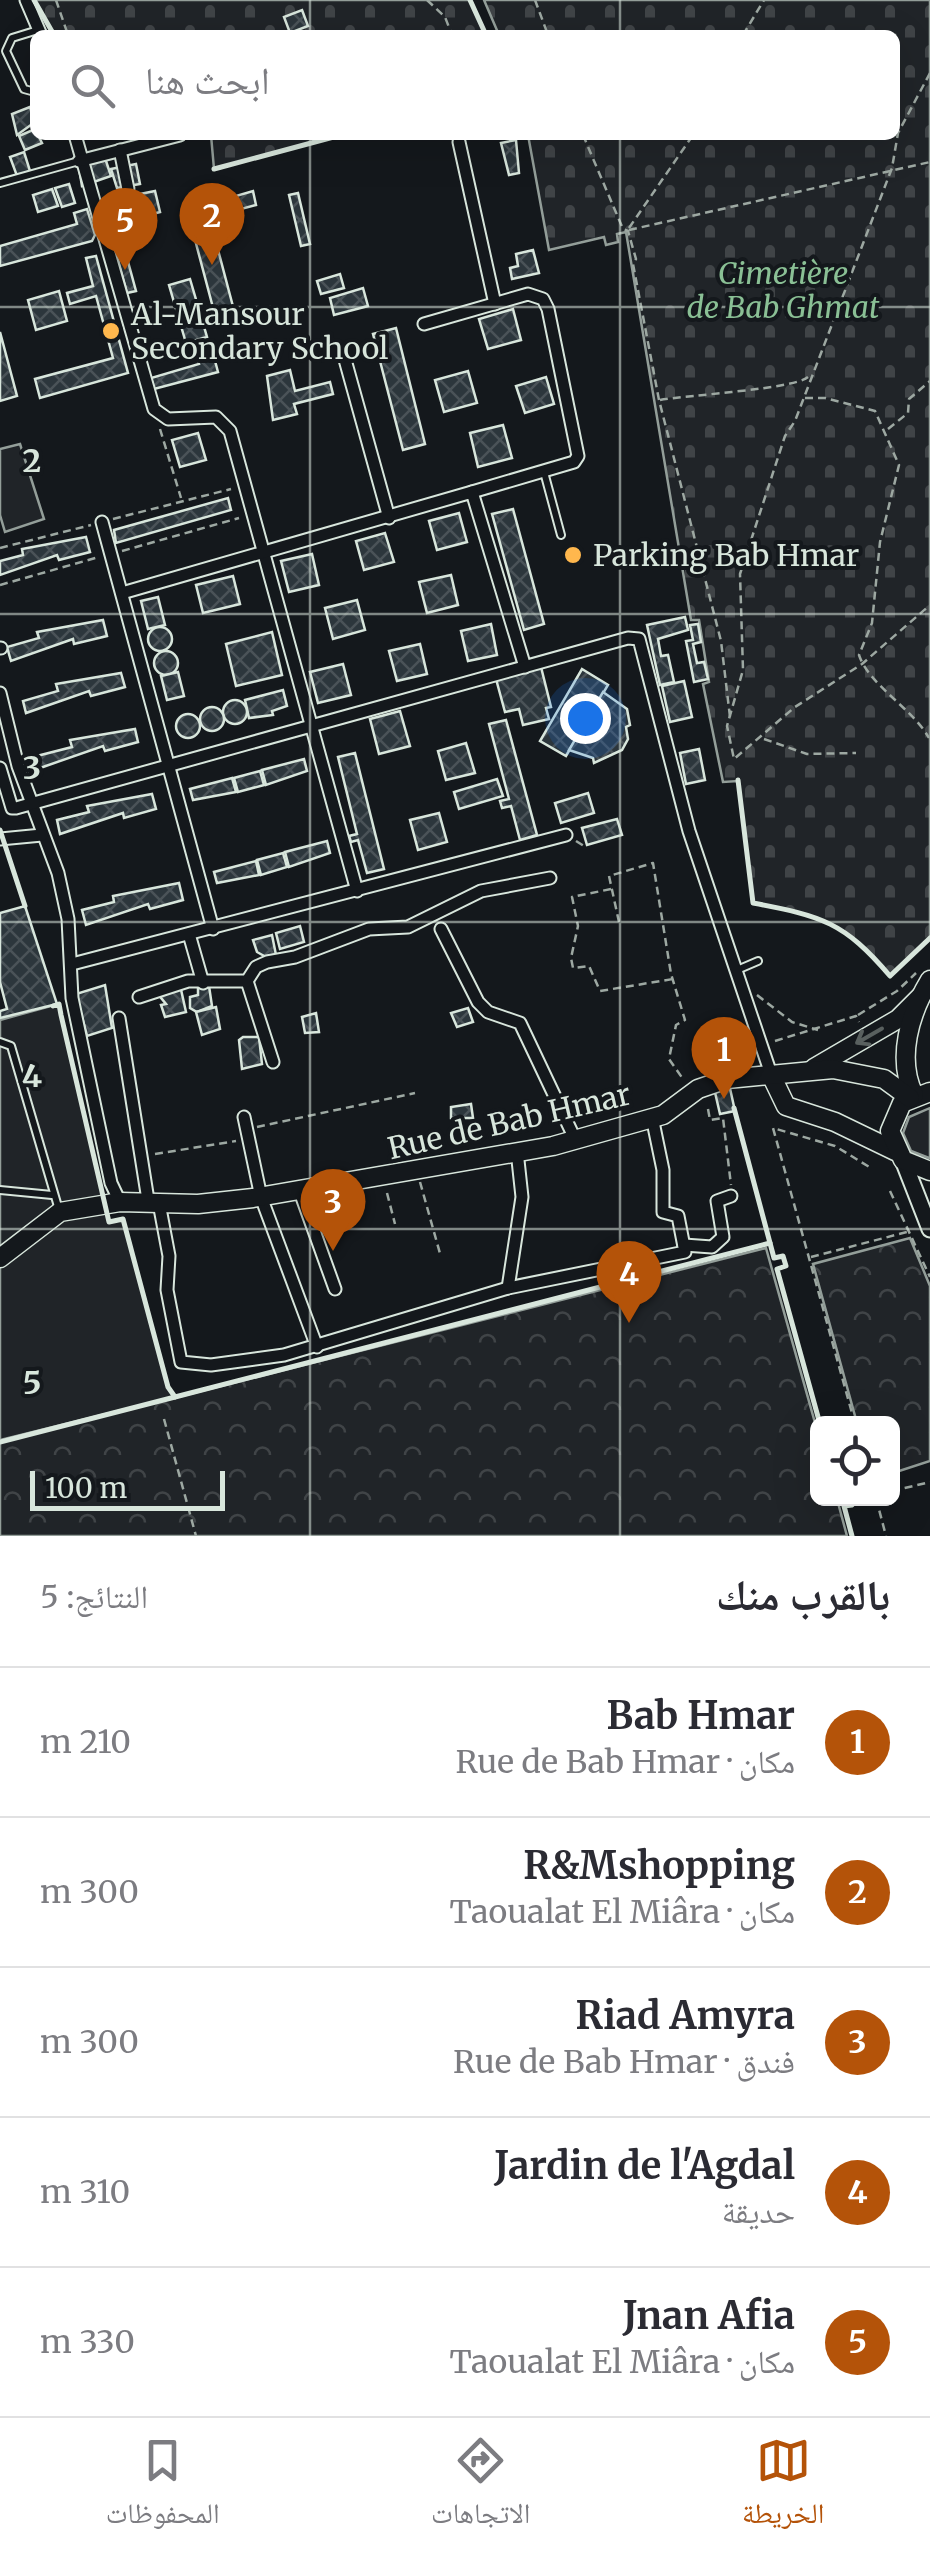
<!DOCTYPE html>
<html lang="ar">
<head>
<meta charset="utf-8">
<style>
	body { margin:0; font-family:Merriweather,"Noto Naskh Arabic",serif; background:#f7f7f7; color:#2b2b33; direction:rtl }
	.controls { position:absolute; right:30px; bottom:30px; display:grid; overflow:hidden; border-radius:15px; box-shadow:0 10px 40px #0002 }
	.controls button { width:90px; height:90px; display:grid; place-items:center; padding:0; border:0; border-bottom:2px solid #e1e1e2; background:#fff; color:#2b2b33; font:50px sans-serif }
	.scale { position:absolute; left:30px; bottom:25px; width:195px; box-sizing:border-box; padding-left:10px; border:5px solid #d8e6dc; border-top:0; font-size:28px; line-height:35px; white-space:nowrap; color:#d8e6dc; -webkit-text-stroke:8px #14181c; paint-order:stroke }
	.you { position:absolute; left:585px; top:718px; width:35px; height:35px; margin:-25px; border:8px solid #fff; border-radius:50%; background:#1a73e8; box-shadow:0 0 0 15px #1a73e833 }
	.badge { display:grid; place-items:center; width:65px; height:65px; border-radius:50%; background:#b45309; color:#fff; font-size:32px; font-weight:700 }
	.pin { position:absolute; translate:-50% -82px; filter:drop-shadow(0 2px 5px #0008) }
	.pin::after { content:''; position:absolute; top:52px; width:35px; height:30px; background:inherit; clip-path:polygon(0 0,100% 0,50% 100%) }
	.list { margin:0; padding:0; list-style:none }
	h2 { display:flex; justify-content:space-between; align-items:center; height:130px; margin:0; padding:0 40px; font-size:42px }
	h2 small { font-size:32px; font-weight:400; color:#7c7c81 }
	.list li { display:grid; grid-template-columns:65px 1fr auto; gap:30px; align-items:center; box-sizing:border-box; height:150px; padding:0 40px; border-top:2px solid #e1e1e2 }
	.list b { display:block; font-size:38px; white-space:nowrap }
	.list p { margin:0; font-size:32px; white-space:nowrap; color:#7c7c81 }
	.list em { font-size:32px; font-style:normal; color:#7c7c81 }
	.icon { flex:none; width:55px; height:55px; fill:none; stroke:currentColor; stroke-width:2; stroke-linecap:round; stroke-linejoin:round }
	.map { position:relative; flex:none; width:930px; height:1536px; overflow:hidden; direction:ltr }
	.search { position:absolute; background:#fff; box-shadow:0 10px 40px #0002; left:30px; right:30px; top:30px; height:110px; display:flex; align-items:center; gap:25px; box-sizing:border-box; padding:0 35px; border-radius:15px; color:#7c7c81; font-size:38px }
	.sheet { height:880px; background:#fff }
	nav { display:flex; justify-content:space-around; align-items:center; box-sizing:border-box; height:140px; border-top:2px solid #e1e1e2; background:#fff; font-size:28px; color:#7c7c81 }
	nav a { display:grid; justify-items:center; gap:5px }
	nav .on { color:#b45309 }
	.map>svg:first-child { display:block }
	.green { fill:#202428; stroke:#939e99; stroke-width:2.5 }
	.cemetery { fill:url(#cemetery-stones); stroke:#939e99; stroke-width:2.5 }
	.park { fill:url(#park-crowns); stroke:#939e99; stroke-width:2.5 }
	.building { fill:url(#building-cross-hatch); stroke:#d8e6dc; stroke-width:2.5 }
	.lines { fill:none; stroke-linecap:round; stroke-linejoin:round }
	.service-casing { stroke:#d8e6dc; stroke-width:10 }
	.minor-casing { stroke:#d8e6dc; stroke-width:15 }
	.tertiary-casing { stroke:#d8e6dc; stroke-width:19 }
	.secondary-casing { stroke:#d8e6dc; stroke-width:21 }
	.path { stroke:#9da8a2; stroke-width:2.5; stroke-dasharray:8 5; stroke-linecap:butt }
	.service { stroke:#14181c; stroke-width:6 }
	.minor { stroke:#14181c; stroke-width:11 }
	.tertiary { stroke:#14181c; stroke-width:15 }
	.secondary { stroke:#14181c; stroke-width:18 }
	.wall { stroke:#d8e6dc; stroke-width:5 }
	.oneway { stroke:#59605f }
	.grid { fill:none; stroke:#d8e6dc; stroke-width:2.5; stroke-opacity:0.55 }
	.poi-dot { fill:#ffb74d; stroke:#14181c; stroke-width:4 }
	.labels { text-anchor:middle; dominant-baseline:central; stroke-width:8; stroke-linejoin:round; paint-order:stroke }
	.park-label { font-size:30px; font-style:italic; fill:#8ac095; stroke:#14181c }
	.poi-label { font-size:30px; fill:#d8e6dc; stroke:#14181c; text-anchor:start }
	.street-label { font-size:30px; fill:#d8e6dc; stroke:#14181c }
	.grid-label { font-size:32px; text-anchor:middle; font-weight:bold; fill:#d8e6dc; stroke:#14181c; stroke-width:8; stroke-linejoin:round; paint-order:stroke }
</style>
</head>
<body>
<div class="map">
<svg width="930" height="1536" viewBox="0 0 930 1536">
	<defs>
		<pattern id="cemetery-stones" width="16" height="16" patternUnits="userSpaceOnUse" patternTransform="scale(2.5)"><rect width="16" height="16" fill="#202428"/><path d="M2 7V4a2 2 0 0 1 4 0v3zM10 15v-3a2 2 0 0 1 4 0v3z" fill="#404447"/></pattern>
		<pattern id="park-crowns" width="20" height="18" patternUnits="userSpaceOnUse" patternTransform="scale(2.5)"><rect width="20" height="18" fill="#202428"/><path d="M2 6a3 3 0 1 1 6 0M12 15a3 3 0 1 1 6 0" fill="none" stroke="#404447"/></pattern>
		<pattern id="building-cross-hatch" width="8" height="8" patternUnits="userSpaceOnUse" patternTransform="scale(2.5)"><rect width="8" height="8" fill="#2c363c"/><path d="M0 0l8 8M0 8l8-8" fill="none" stroke="#4a5358"/></pattern>
	</defs>
	<rect width="100%" height="100%" fill="#14181c"/>
	<g class="green">
		<polygon points="20,444 44,519 5,532 0,515 0,449"/>
		<polygon points="58,1004 109,1221 123,1219 168,1387 175,1397 0,1440 0,1020"/>
		<polygon points="930,1108 930,1158 929,1158 911,1151 903,1133 909,1117"/>
	</g>
	<g class="cemetery">
		<polygon points="34,0 470,0 486,35 54,35"/>
		<path d="M484,0H930V938L890,976C844,922 822,916 753,903L738,781L723,782L703,684L709,682L699,620H691L626,232L617,234L618,242L606,245L604,237L549,250L528,135H895V35H499Z"/>
		<polygon points="211,135 341,135 214,169"/>
	</g>
	<g class="park">
		<polygon points="910,1238 930,1286 930,1461 893,1473 892,1424 857,1423 813,1264"/>
		<polygon points="766,1248 817,1430 818,1498 837,1499 847,1536 0,1536 0,1442"/>
	</g>
	<g class="building">
		<polygon points="302,10 308,26 290,33 284,17"/>
		<polygon points="30,107 35,122 17,135 12,114"/>
		<polygon points="35,129 42,143 25,150 19,136"/>
		<polygon points="516,140 519,173 509,175 501,143"/>
		<polygon points="24,152 30,171 17,176 10,157"/>
		<polygon points="105,158 111,176 82,186 78,162"/>
		<polygon points="136,164 140,184 117,188 111,169"/>
		<polygon points="69,184 75,203 62,207 55,188"/>
		<polygon points="52,189 58,206 38,212 33,195"/>
		<polygon points="155,191 160,212 145,216 140,194"/>
		<polygon points="253,191 256,205 226,213 222,200"/>
		<polygon points="298,193 310,244 301,246 289,195"/>
		<polygon points="87,209 95,235 92,241 0,266 0,246 77,224 74,213"/>
		<polygon points="208,212 235,314 216,319 189,217"/>
		<polygon points="124,247 136,291 127,293 115,249"/>
		<polygon points="533,250 539,273 512,279 510,268 518,266 516,254"/>
		<polygon points="96,256 128,373 40,398 35,379 113,358 96,296 70,304 67,293 93,286 86,258"/>
		<polygon points="340,274 344,288 321,294 317,281"/>
		<polygon points="190,279 207,337 186,343 169,285"/>
		<polygon points="363,288 368,306 334,315 330,298"/>
		<polygon points="59,291 67,321 36,330 28,300"/>
		<polygon points="513,309 521,340 488,349 479,319"/>
		<polygon points="396,328 425,444 403,450 373,334"/>
		<polygon points="0,332 17,396 0,401"/>
		<polygon points="210,342 218,372 154,389 151,378 199,364 194,346"/>
		<polygon points="290,370 295,391 330,382 333,394 294,404 297,414 273,420 267,376"/>
		<polygon points="468,371 477,403 444,412 435,380"/>
		<polygon points="546,377 554,404 525,413 516,386"/>
		<polygon points="503,425 512,458 478,467 470,433"/>
		<polygon points="198,433 206,460 180,467 172,440"/>
		<polygon points="228,498 231,510 116,543 114,530"/>
		<polygon points="513,509 544,624 524,630 492,514"/>
		<polygon points="459,513 467,542 437,550 429,521"/>
		<polygon points="385,533 394,562 364,570 356,541"/>
		<polygon points="86,537 90,552 59,560 57,555 0,575 0,561 23,555 22,549"/>
		<polygon points="312,554 319,585 289,592 281,561"/>
		<polygon points="451,575 458,605 427,613 419,582"/>
		<polygon points="233,576 240,604 203,613 196,585"/>
		<polygon points="158,597 165,625 148,629 141,601"/>
		<polygon points="357,600 365,630 333,639 325,608"/>
		<polygon points="685,617 688,630 658,639 661,656 668,655 674,682 660,685 647,625"/>
		<polygon points="103,620 107,636 74,644 73,639 11,661 7,647 39,638 37,632"/>
		<polygon points="491,624 497,655 468,661 461,631"/>
		<polygon points="698,624 701,642 693,644 697,663 704,662 708,679 694,682 686,641 693,640 690,625"/>
		<circle cx="160" cy="639" r="12"/>
		<polygon points="272,632 282,675 236,686 226,644"/>
		<polygon points="420,644 427,674 397,681 389,651"/>
		<circle cx="166" cy="663" r="12"/>
		<polygon points="343,664 351,695 318,703 310,672"/>
		<polygon points="541,667 551,707 546,708 549,719 523,725 519,709 505,712 496,679"/>
		<polygon points="582,669 608,685 566,756 540,741"/>
		<polygon points="178,672 184,696 167,700 161,676"/>
		<polygon points="121,673 125,687 91,696 89,691 26,713 23,701 58,691 56,684"/>
		<polygon points="684,681 692,717 670,722 662,686"/>
		<polygon points="283,690 287,706 272,711 273,715 249,718 245,700"/>
		<polygon points="603,692 627,709 630,725 626,727 628,739 622,750 594,763 593,758 569,750"/>
		<circle cx="235" cy="712" r="12"/>
		<circle cx="212" cy="719" r="12"/>
		<polygon points="400,711 410,746 379,754 370,719"/>
		<circle cx="188" cy="726" r="12"/>
		<polygon points="506,720 537,835 520,840 511,806 502,808 500,801 509,799 489,724"/>
		<polygon points="135,729 138,742 105,751 103,746 40,768 37,756 72,747 70,740"/>
		<polygon points="466,743 475,773 446,780 438,751"/>
		<polygon points="699,749 705,780 686,784 680,753"/>
		<polygon points="355,753 384,869 367,873 358,840 351,842 349,836 357,834 338,757"/>
		<polygon points="304,759 307,771 266,785 262,770"/>
		<polygon points="260,771 264,785 238,792 234,778"/>
		<polygon points="232,778 236,792 193,800 190,789"/>
		<polygon points="497,779 503,796 459,809 454,792"/>
		<polygon points="588,793 594,813 561,823 555,803"/>
		<polygon points="152,794 156,809 124,818 123,813 60,834 57,820 89,812 87,806"/>
		<polygon points="439,813 447,842 418,850 410,820"/>
		<polygon points="617,819 622,835 587,845 582,828"/>
		<polygon points="327,841 330,853 289,867 285,852"/>
		<polygon points="283,853 287,867 261,875 257,860"/>
		<polygon points="256,861 259,875 217,883 214,872"/>
		<polygon points="179,883 183,900 150,909 148,904 86,925 82,910 114,902 113,896"/>
		<polygon points="25,906 57,1004 0,1018 0,1011 7,1009 0,982 0,913"/>
		<polygon points="300,926 304,942 280,949 276,933"/>
		<polygon points="272,935 276,955 266,957 257,952 253,940"/>
		<polygon points="105,985 112,1028 87,1036 76,994"/>
		<polygon points="180,985 186,1012 165,1017 161,1005 166,1004 157,993"/>
		<polygon points="198,986 209,986 212,1006 197,1012 190,1008 190,997 198,995"/>
		<polygon points="216,1007 220,1029 202,1035 196,1012"/>
		<polygon points="468,1008 473,1022 457,1027 451,1013"/>
		<polygon points="316,1013 319,1032 305,1033 302,1017"/>
		<polygon points="243,1037 259,1037 262,1064 242,1069 239,1040"/>
		<polygon points="729,1084 735,1111 720,1114 714,1088"/>
		<polygon points="471,1104 473,1118 451,1118 451,1107"/>
	</g>
	<g class="lines">
		<defs>
			<g id="service">
				<polyline points="35,92 24,89 6,51 12,38 38,30"/>
				<polyline points="0,183 79,161"/>
				<polyline points="544,472 561,535"/>
				<polyline points="737,970 758,961"/>
				<polyline points="0,1042 11,1046 59,1210"/>
				<polyline points="0,1190 52,1195"/>
			</g>
			<g id="minor">
				<polyline points="26,0 41,35"/>
				<polyline points="75,135 154,409 168,419 216,417 230,431 357,891"/>
				<polyline points="459,142 495,304"/>
				<polyline points="120,150 128,189"/>
				<polyline points="79,161 180,135"/>
				<polyline points="424,324 528,294 543,299 548,309 578,456 574,462 472,492"/>
				<polyline points="344,356 389,518"/>
				<polyline points="102,522 213,929"/>
				<polyline points="122,593 472,492 525,667"/>
				<polyline points="0,648 1,648"/>
				<polyline points="0,693 18,766 58,873 68,919 72,998 111,1183 120,1202"/>
				<polyline points="0,768 12,808 16,808 628,638 639,639 689,831 772,1077"/>
				<polyline points="0,839 42,835"/>
				<polyline points="441,929 478,1002 488,1012 520,1023 575,1139"/>
				<polyline points="189,934 203,983"/>
				<polyline points="72,964 566,835"/>
				<polyline points="247,981 273,1062"/>
				<polyline points="139,997 188,981 247,981 256,967 267,962 295,957 369,929 408,927 481,891 550,878"/>
				<polyline points="119,1018 148,1200"/>
				<polyline points="244,1117 261,1197 317,1347"/>
				<polyline points="299,1189 335,1289"/>
				<polyline points="159,1203 169,1256 167,1290 181,1362 211,1365 284,1355 508,1288 685,1252 678,1216 663,1212 663,1170 652,1117"/>
				<polyline points="684,1245 712,1247 723,1237 717,1201 731,1196"/>
				<polyline points="508,1288 522,1197 517,1151"/>
			</g>
			<polyline id="tertiary" points="903,1160 930,1229"/>
			<g id="secondary">
				<polyline points="814,1068 898,1019 921,996"/>
				<polyline points="772,1077 786,1106 835,1122 895,1151"/>
				<polyline points="930,1092 902,1103 890,1131 903,1160 930,1171"/>
				<path d="M914,1095C896,1058 910,1013 930,980"/>
				<polyline points="0,1258 60,1212 120,1202 198,1204 253,1198 553,1146 663,1115 698,1089 727,1079 833,1069 884,1079 910,1098"/>
			</g>
		</defs>
		<use href="#service" class="service-casing"/>
		<use href="#minor" class="minor-casing"/>
		<use href="#tertiary" class="tertiary-casing"/>
		<use href="#secondary" class="secondary-casing"/>
		<g class="path">
			<polyline points="56,0 68,35"/>
			<polyline points="427,0 445,17 452,35"/>
			<polyline points="535,0 548,35"/>
			<polyline points="743,35 764,0"/>
			<polyline points="930,73 898,133 892,168 795,421 785,436 740,574 743,670 727,726 734,759 795,707 862,664 930,605"/>
			<polyline points="583,135 623,229 628,231 636,259 633,264 659,400 721,641 730,717"/>
			<polyline points="629,228 693,135"/>
			<polyline points="629,230 930,162"/>
			<path d="M805,398H825L875,411L899,465L880,542L872,623L859,655C869,685 912,708 929,738"/>
			<path d="M660,400C688,395 795,389 808,377"/>
			<polyline points="160,429 181,498"/>
			<polyline points="888,429 908,413 909,399 930,381"/>
			<polyline points="113,519 231,489"/>
			<polyline points="0,548 91,525"/>
			<polyline points="122,551 239,518"/>
			<polyline points="0,585 99,557"/>
			<polyline points="764,739 807,754 856,753"/>
			<polyline points="576,841 584,846"/>
			<polyline points="611,889 572,897 578,926 571,958 573,968 589,966 600,991 673,979"/>
			<polyline points="619,922 609,876 653,863 671,974 685,1020 676,1025 669,1059 683,1079"/>
			<polyline points="757,995 792,1022 818,1030"/>
			<polyline points="858,1015 897,991 916,973"/>
			<polyline points="775,1041 856,1016 859,1022"/>
			<polyline points="708,1109 710,1120 723,1118 731,1185"/>
			<polyline points="257,1127 415,1093"/>
			<polyline points="155,1154 236,1141"/>
			<polyline points="420,1182 441,1257"/>
			<polyline points="890,1191 930,1277"/>
			<polyline points="387,1193 395,1224"/>
			<polyline points="811,1257 907,1232"/>
			<polyline points="164,1419 196,1536"/>
			<polyline points="855,1424 773,1128 835,1146 871,1168"/>
			<polyline points="892,1491 930,1482"/>
			<polyline points="876,1498 886,1536"/>
		</g>
		<use href="#service" class="service"/>
		<use href="#minor" class="minor"/>
		<use href="#tertiary" class="tertiary"/>
		<use href="#secondary" class="secondary"/>
		<g class="wall">
			<polyline points="34,0 54,35"/>
			<polyline points="470,0 486,35"/>
			<polyline points="214,169 341,135"/>
			<path d="M738,780L753,903C822,916 844,922 890,976L930,938"/>
			<polyline points="0,830 25,906"/>
			<polyline points="53,1006 59,1004 61,1015 109,1222 123,1219 168,1387 175,1397 770,1243"/>
			<polyline points="718,1045 727,1079"/>
			<polyline points="734,1108 774,1258 783,1256 786,1266 777,1269 820,1424"/>
			<polyline points="0,1442 175,1397"/>
			<polyline points="850,1498 852,1505 844,1506 852,1536"/>
		</g>
	</g>
	<defs><path id="oneway-shaft" d="M-6 0H5M1.5-3L5.5 0L1.5 3" fill="none" stroke-width="1.6" stroke-linecap="round" stroke-linejoin="round" transform="scale(2.5)"/></defs>
	<use class="oneway" href="#oneway-shaft" transform="translate(869 1036) rotate(150)"/>
	<path class="grid" d="M310,0V35M620,0V35M310,135V1536M620,135V1536M0,307H930M0,614H930M0,922H930M0,1229H930"/>
	<g class="poi-dot">
		<circle cx="111" cy="331" r="10"/>
		<circle cx="573" cy="555" r="10"/>
	</g>
	<g class="labels">
		<g class="park-label">
			<text x="783" y="273">Cimetière<tspan x="783" dy="34">de Bab Ghmat</tspan></text>
		</g>
		<g class="poi-label">
			<text x="131" y="314">Al-Mansour<tspan x="131" dy="34">Secondary School</tspan></text>
			<text x="593" y="555">Parking Bab Hmar</text>
		</g>
		<g class="street-label">
			<text transform="translate(509 1121) rotate(-13)">Rue de Bab Hmar</text>
		</g>
	</g>
	<g class="grid-label">
		<text x="32" y="472">2</text>
		<text x="32" y="779">3</text>
		<text x="32" y="1087">4</text>
		<text x="32" y="1394">5</text>
	</g>
</svg>
<div class="controls">
<button><svg class="icon" aria-label="locate" viewBox="0 0 24 24"><circle cx="12" cy="12" r="6"/><path d="M12 2v4M12 18v4M2 12h4M18 12h4"/></svg></button>
</div>
<div class="scale">100 m</div>
<div class="you"></div>
<div class="pin badge" style="left:724px;top:1099px">1</div>
<div class="pin badge" style="left:212px;top:265px">2</div>
<div class="pin badge" style="left:333px;top:1251px">3</div>
<div class="pin badge" style="left:629px;top:1323px">4</div>
<div class="pin badge" style="left:125px;top:270px">5</div>
<div class="search"><svg class="icon" aria-label="search" viewBox="0 0 24 24"><circle cx="10" cy="10" r="6"/><path d="M15 15l6 6"/></svg>ابحث هنا</div>
</div>
<section class="sheet">
<h2>بالقرب منك<small>النتائج: 5</small></h2>
<ul class="list">
<li><span class="badge">1</span><div><b>Bab Hmar</b><p>مكان · Rue de Bab Hmar</p></div><em>210 m</em></li>
<li><span class="badge">2</span><div><b>R&amp;Mshopping</b><p>مكان · Taoualat El Miâra</p></div><em>300 m</em></li>
<li><span class="badge">3</span><div><b>Riad Amyra</b><p>فندق · Rue de Bab Hmar</p></div><em>300 m</em></li>
<li><span class="badge">4</span><div><b>Jardin de l'Agdal</b><p>حديقة</p></div><em>310 m</em></li>
<li><span class="badge">5</span><div><b>Jnan Afia</b><p>مكان · Taoualat El Miâra</p></div><em>330 m</em></li>
</ul>
</section>
<nav>
<a class="on"><svg class="icon" aria-label="map" viewBox="0 0 24 24"><path d="M3 6l6-2 6 2 6-2v14l-6 2-6-2-6 2zM9 4v14M15 6v14"/></svg>الخريطة</a>
<a><svg class="icon" aria-label="directions" viewBox="0 0 24 24"><path d="M12 3l9 9-9 9-9-9zM9 14v-3h6M13 9l2 2-2 2"/></svg>الاتجاهات</a>
<a><svg class="icon" aria-label="saved" viewBox="0 0 24 24"><path d="M7 4h10v16l-5-4-5 4z"/></svg>المحفوظات</a>
</nav>
</body>
</html>
